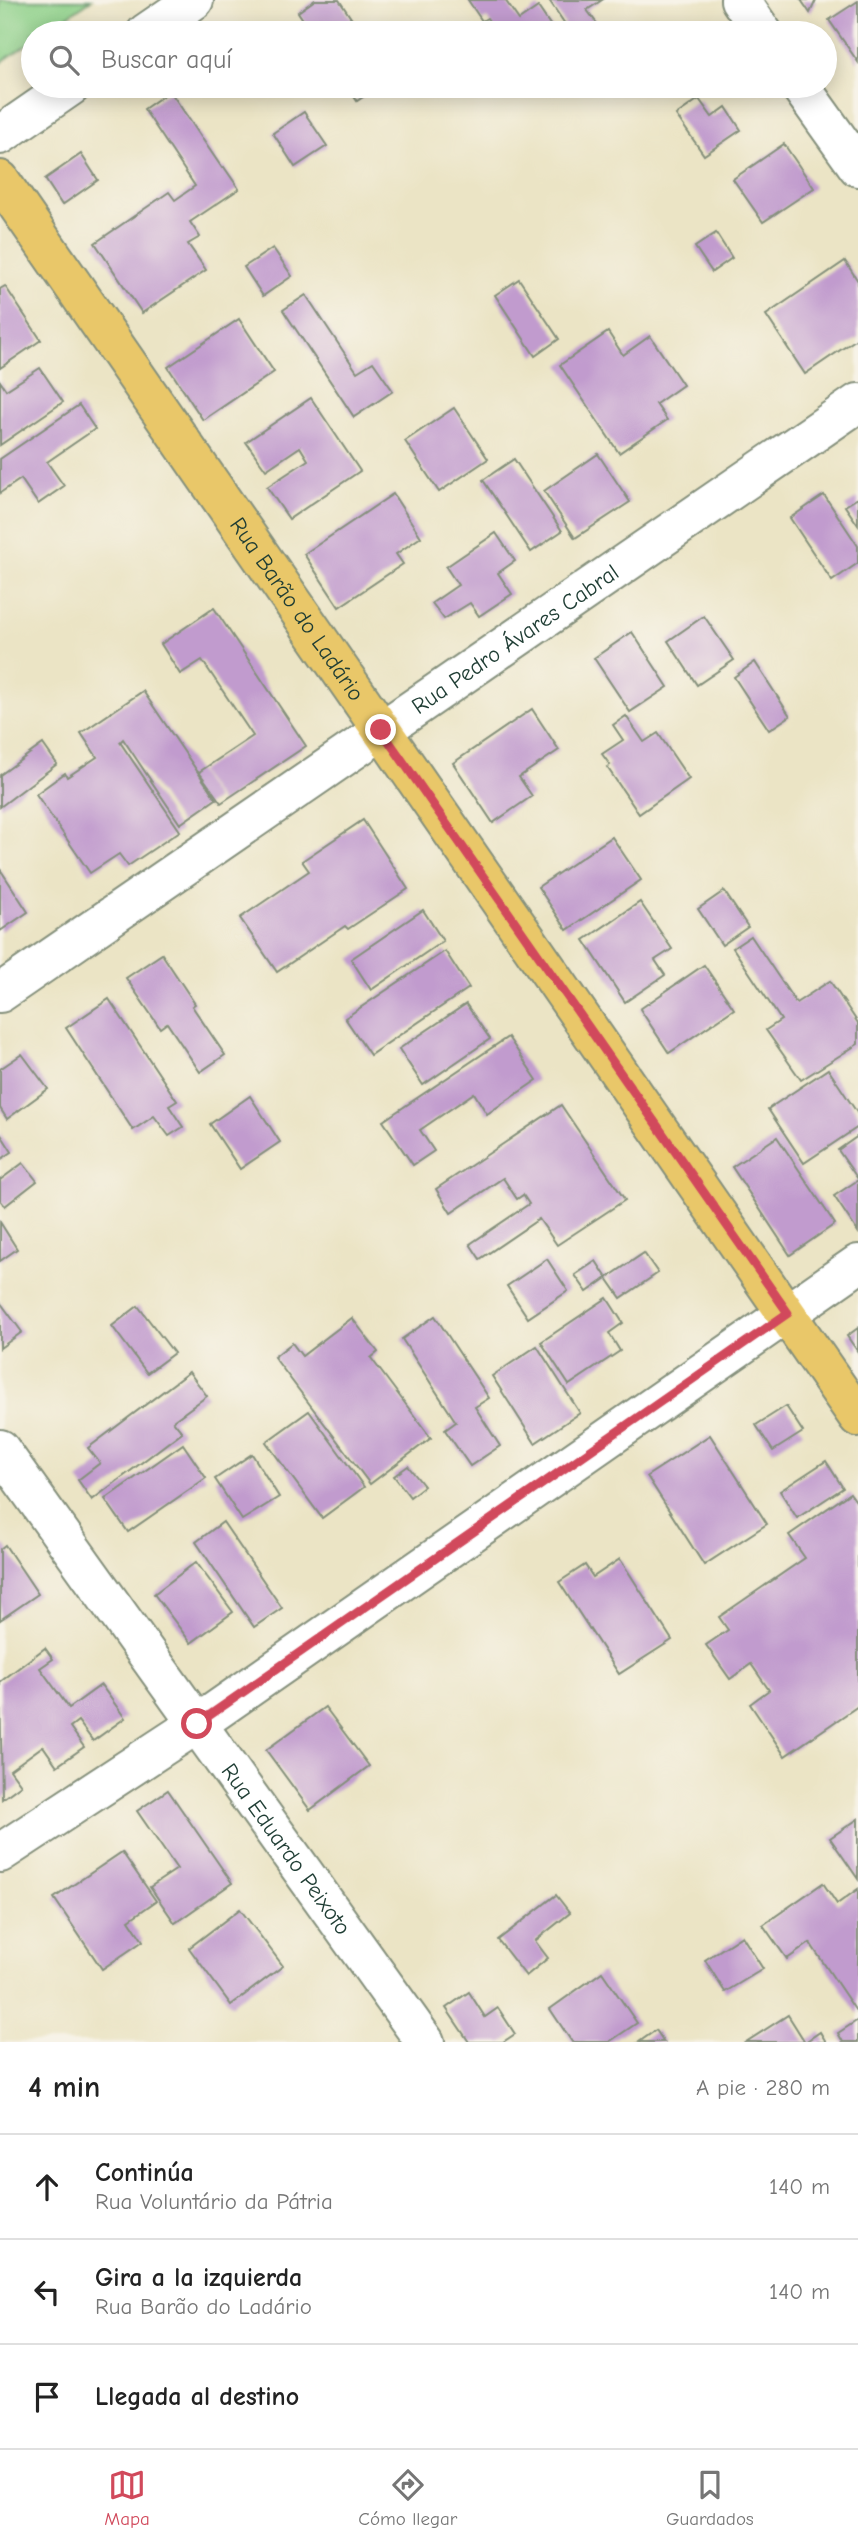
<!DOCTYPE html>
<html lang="es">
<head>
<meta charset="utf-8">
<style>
	body { margin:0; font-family:"Comic Neue",sans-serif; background:#f6f6f6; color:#222 }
	.stop { position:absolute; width:21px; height:21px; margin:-16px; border:5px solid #d1495b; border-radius:50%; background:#fff }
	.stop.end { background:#d1495b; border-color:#fff; box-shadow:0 2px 7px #0008 }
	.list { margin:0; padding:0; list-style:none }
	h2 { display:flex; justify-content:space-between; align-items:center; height:91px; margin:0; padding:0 28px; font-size:30px }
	h2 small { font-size:23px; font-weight:400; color:#767676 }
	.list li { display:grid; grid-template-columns:46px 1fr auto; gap:21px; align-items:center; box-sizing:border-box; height:105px; padding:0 28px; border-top:2px solid #e0e0e0 }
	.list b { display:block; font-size:26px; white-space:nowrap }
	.list p { margin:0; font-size:23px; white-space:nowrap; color:#767676 }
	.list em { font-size:23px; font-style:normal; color:#767676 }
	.icon { flex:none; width:38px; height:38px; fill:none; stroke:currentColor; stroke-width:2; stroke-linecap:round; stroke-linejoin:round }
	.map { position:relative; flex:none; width:858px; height:2042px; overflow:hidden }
	.search { position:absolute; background:#fff; box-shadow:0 4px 18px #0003; left:21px; right:21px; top:21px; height:77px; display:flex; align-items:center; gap:18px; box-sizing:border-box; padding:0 24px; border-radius:38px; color:#767676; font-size:26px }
	.sheet { height:406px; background:#fff }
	nav { display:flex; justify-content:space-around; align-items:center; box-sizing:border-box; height:98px; border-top:2px solid #e0e0e0; background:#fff; font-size:19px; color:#767676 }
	nav a { display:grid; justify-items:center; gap:4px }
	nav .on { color:#d1495b }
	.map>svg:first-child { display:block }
	.green { fill:#8cd088; stroke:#56865e; stroke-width:2 }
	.building { fill:#c19bce }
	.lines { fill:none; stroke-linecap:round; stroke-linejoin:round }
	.minor-casing { stroke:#85907c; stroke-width:42 }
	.major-casing { stroke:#85907c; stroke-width:42 }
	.minor { stroke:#fff; stroke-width:38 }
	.major { stroke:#e9c769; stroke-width:38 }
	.route { stroke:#d1495b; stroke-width:9 }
	.labels { text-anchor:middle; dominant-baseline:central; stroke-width:5; stroke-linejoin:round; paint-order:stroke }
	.street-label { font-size:23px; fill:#1f3d34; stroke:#f7f3e8 }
</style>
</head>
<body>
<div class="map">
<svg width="858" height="2042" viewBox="0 0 858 2042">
	<rect width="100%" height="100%" fill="#f7f3e8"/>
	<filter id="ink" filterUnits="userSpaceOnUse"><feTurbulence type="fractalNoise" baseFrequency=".0143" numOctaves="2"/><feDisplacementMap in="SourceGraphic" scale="14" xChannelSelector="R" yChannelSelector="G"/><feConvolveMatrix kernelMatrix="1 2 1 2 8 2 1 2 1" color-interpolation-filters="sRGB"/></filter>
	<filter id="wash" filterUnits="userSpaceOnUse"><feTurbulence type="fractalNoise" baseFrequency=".00686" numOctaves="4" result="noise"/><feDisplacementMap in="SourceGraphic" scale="28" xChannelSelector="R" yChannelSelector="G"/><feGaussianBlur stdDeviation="1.57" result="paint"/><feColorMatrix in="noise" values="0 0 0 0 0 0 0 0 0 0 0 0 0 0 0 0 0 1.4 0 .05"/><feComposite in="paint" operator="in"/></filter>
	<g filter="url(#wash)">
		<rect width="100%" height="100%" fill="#ebe4c5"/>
		<polygon class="green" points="0,0 91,0 43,33 33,33 33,40 0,63"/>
		<g id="blocks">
			<g class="building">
				<polygon points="315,0 339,0 361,33 312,33 298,12"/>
				<polygon points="468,0 505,0 519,20 538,7 555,32 565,24 549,0 602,0 587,10 601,29 595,33 497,33 487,18 482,21"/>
				<polygon points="801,0 816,0 810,13"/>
				<polygon points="858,1 858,62 829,20"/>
				<polygon points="347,86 379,86 357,101"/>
				<polygon points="170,91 222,168 224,167 239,189 190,222 200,237 188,244 206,270 142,313 95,243 169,192 175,200 195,186 144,109"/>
				<polygon points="699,99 712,117 726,107 741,130 704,155 676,115"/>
				<polygon points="304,112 327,146 295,167 273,133"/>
				<polygon points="784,144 814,188 763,222 733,179"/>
				<polygon points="81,154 98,180 62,205 45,179"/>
				<polygon points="716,233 732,258 712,272 695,247"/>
				<polygon points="273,248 292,276 263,296 244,267"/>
				<polygon points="845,261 858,281 858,338 805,374 766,315"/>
				<polygon points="519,279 559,339 535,356 495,295"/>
				<polygon points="5,286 41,340 0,368 0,289"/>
				<polygon points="306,295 357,372 373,362 393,391 354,417 283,310"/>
				<polygon points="239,319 274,372 203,420 168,367"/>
				<polygon points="608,332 623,355 650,336 683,385 656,404 667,420 619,453 560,365"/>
				<polygon points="40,368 63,402 0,445 0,381 6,390"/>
				<polygon points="311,398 360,471 289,519 267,487 308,460 300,447 266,470 246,442"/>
				<polygon points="79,405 95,429 47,462 64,486 38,504 21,479 0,493 0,459"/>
				<polygon points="454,408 488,459 439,492 405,441"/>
				<polygon points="598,454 630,502 575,538 544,491"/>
				<polygon points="514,459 562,531 531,552 483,480"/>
				<polygon points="393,494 421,537 396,554 403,564 339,607 304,554"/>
				<polygon points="824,495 858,546 858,563 832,581 790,518"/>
				<polygon points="858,498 858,525 845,506"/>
				<polygon points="496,533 515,561 498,573 512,594 479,616 470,603 444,619 432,603 458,585 446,567"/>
				<polygon points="214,608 306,746 221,803 199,772 253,736 202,660 180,674 161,644"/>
				<polygon points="704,616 734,660 697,685 668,641"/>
				<polygon points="632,632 668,687 630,712 594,658"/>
				<polygon points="755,662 790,716 769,730 734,677"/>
				<polygon points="143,691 216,799 180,824 123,739 120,742 180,831 128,866 119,854 90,873 36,794 65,773 67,777 97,757 81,733"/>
				<polygon points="532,709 559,750 519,777 532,796 493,823 453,763"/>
				<polygon points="626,716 644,742 658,733 689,779 639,814 607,767 610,765 602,754 623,740 613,725"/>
				<polygon points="43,744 57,764 0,807 0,775"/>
				<polygon points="363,820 408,889 348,929 345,926 277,972 240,918 309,871 302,861"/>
				<polygon points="612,837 641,880 567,930 538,887"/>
				<polygon points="0,869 28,912 0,931"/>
				<polygon points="724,891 748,927 722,945 698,909"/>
				<polygon points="640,902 672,949 655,960 665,975 625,1002 584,940"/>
				<polygon points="423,910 443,941 371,990 351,959"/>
				<polygon points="751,936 796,1003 830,981 858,1023 858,1044 801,1080 766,1030 781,1020 733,948"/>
				<polygon points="445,951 469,988 370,1055 345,1018"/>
				<polygon points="162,954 195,1004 192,1006 225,1055 200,1072 167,1023 160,1028 126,978"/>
				<polygon points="704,965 734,1009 669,1053 640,1009"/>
				<polygon points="109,999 177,1101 169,1106 183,1127 169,1136 154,1116 133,1130 66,1028"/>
				<polygon points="466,1004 490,1039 423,1085 399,1049"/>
				<polygon points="508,1037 537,1080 487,1114 474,1093 420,1130 434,1151 413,1165 383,1121"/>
				<polygon points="22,1054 48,1089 7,1119 0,1108 0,1069"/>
				<polygon points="828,1069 858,1114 858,1127 804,1163 768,1109"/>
				<polygon points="250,1096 280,1142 240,1169 210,1124"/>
				<polygon points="561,1105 625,1200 557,1245 539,1219 480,1259 470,1244 529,1204 523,1195 517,1199 503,1178 451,1213 436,1189"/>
				<polygon points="0,1133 12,1152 0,1160"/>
				<polygon points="858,1136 858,1179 838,1150"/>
				<polygon points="777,1137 835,1224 790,1255 732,1167"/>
				<polygon points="23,1163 37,1181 5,1206 0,1200 0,1180"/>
				<polygon points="858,1180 858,1232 834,1196"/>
				<polygon points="0,1222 17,1249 0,1261"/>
				<polygon points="644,1253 658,1273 621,1298 607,1278"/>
				<polygon points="547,1259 568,1291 528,1318 507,1286"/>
				<polygon points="596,1261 607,1278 587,1292 575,1275"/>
				<polygon points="607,1298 623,1323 609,1333 620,1351 569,1385 541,1342"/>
				<polygon points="0,1302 22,1332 0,1348"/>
				<polygon points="138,1306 174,1353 147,1373 112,1326"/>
				<polygon points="435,1316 489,1398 475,1407 500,1446 470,1466 445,1430 456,1422 402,1339"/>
				<polygon points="352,1318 378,1352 371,1358 431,1438 370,1484 274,1357 292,1343 302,1356"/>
				<polygon points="858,1328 858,1352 847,1336"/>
				<polygon points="537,1346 580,1413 535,1443 492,1376"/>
				<polygon points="189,1372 207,1396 173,1421 182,1432 92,1500 78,1480 100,1463 88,1448"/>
				<polygon points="786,1406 803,1432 773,1451 756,1425"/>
				<polygon points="309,1411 364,1487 322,1518 266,1442"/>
				<polygon points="710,1435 767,1524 704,1565 647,1476"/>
				<polygon points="183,1444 206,1478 128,1532 105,1499"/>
				<polygon points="252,1454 279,1497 242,1520 215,1479"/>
				<polygon points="826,1461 843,1488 797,1518 780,1491"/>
				<polygon points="408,1466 424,1486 410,1497 394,1476"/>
				<polygon points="850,1493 858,1504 858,1706 785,1756 750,1704 769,1690 751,1664 730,1679 706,1645 728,1630 719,1617 805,1558 789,1535"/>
				<polygon points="223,1522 282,1608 254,1627 196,1542"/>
				<polygon points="5,1545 38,1594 0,1620 0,1549"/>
				<polygon points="620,1559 672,1640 619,1674 559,1582 585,1565 593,1577"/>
				<polygon points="196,1562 233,1612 191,1643 154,1594"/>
				<polygon points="45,1648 53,1659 40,1668 69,1708 101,1685 125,1718 93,1741 78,1721 70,1727 84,1747 57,1766 43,1746 10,1770 21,1785 2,1799 0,1682"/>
				<polygon points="325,1707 369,1766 310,1810 266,1750"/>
				<polygon points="168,1790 232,1883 175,1923 150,1887 177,1869 137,1811"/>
				<polygon points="858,1819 858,1879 830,1838"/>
				<polygon points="122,1852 156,1901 129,1920 143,1941 102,1969 54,1898"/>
				<polygon points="823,1883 837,1904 858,1889 858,2014 810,1943 787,1959 763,1925"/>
				<polygon points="556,1895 570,1913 535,1941 548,1958 526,1976 498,1940"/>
				<polygon points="240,1909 283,1966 231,2005 189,1948"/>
				<polygon points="742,1936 763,1969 725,1992 705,1960"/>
				<polygon points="602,1972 637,2023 609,2042 572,2042 550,2009"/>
				<polygon points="469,1992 485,2017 498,2008 515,2034 503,2042 469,2042 446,2008"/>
				<polygon points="788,2015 805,2042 820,2032 826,2042 746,2042"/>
				<polygon points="858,2020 858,2042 843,2042 838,2033"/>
				<polygon points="656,2030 664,2042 639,2042"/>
			</g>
		</g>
	</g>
	<g filter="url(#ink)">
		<use href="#blocks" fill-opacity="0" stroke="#85907c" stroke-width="2"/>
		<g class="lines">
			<defs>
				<g id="minor">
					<polyline points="740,0 763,33"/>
					<polyline points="146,33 194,0"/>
					<polyline points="800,86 858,167"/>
					<polyline points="0,135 71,86"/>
					<path id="s1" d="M0,993L858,403"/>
					<path id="s2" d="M0,1449L425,2042"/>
					<polyline points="0,1853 197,1724 858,1264"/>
				</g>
				<g id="major">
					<path id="s3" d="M0,180L858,1417"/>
				</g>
			</defs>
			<use href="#minor" class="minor-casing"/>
			<use href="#major" class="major-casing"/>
			<use href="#minor" class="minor"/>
			<use href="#major" class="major"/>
		</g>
	</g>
	<g class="lines" filter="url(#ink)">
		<polyline class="route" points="197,1724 788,1313 381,730"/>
	</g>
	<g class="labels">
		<g class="street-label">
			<text stroke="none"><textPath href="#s3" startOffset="522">Rua Barão do Ladário</textPath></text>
			<text stroke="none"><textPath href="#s1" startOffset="625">Rua Pedro Ávares Cabral</textPath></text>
			<text stroke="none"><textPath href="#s2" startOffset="492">Rua Eduardo Peixoto</textPath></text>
		</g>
	</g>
</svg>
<div class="stop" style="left:197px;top:1724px"></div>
<div class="stop end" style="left:381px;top:730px"></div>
<div class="search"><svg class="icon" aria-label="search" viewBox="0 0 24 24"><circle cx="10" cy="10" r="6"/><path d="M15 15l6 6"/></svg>Buscar aquí</div>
</div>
<section class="sheet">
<h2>4 min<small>A pie · 280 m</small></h2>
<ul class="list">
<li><svg class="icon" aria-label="ahead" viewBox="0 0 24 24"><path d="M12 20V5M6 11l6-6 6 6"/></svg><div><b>Continúa</b><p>Rua Voluntário da Pátria</p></div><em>140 m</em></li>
<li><svg class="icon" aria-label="left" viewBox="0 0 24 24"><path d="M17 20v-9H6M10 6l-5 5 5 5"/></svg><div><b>Gira a la izquierda</b><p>Rua Barão do Ladário</p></div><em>140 m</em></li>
<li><svg class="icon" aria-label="arrive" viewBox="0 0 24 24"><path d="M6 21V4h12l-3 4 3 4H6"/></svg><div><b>Llegada al destino</b></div></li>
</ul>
</section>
<nav>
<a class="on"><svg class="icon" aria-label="map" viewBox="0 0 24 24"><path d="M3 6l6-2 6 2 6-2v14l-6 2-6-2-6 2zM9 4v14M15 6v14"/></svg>Mapa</a>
<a><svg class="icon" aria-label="directions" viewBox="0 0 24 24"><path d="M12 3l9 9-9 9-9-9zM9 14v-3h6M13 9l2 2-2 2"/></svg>Cómo llegar</a>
<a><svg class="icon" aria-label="saved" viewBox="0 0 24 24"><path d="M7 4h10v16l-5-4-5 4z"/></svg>Guardados</a>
</nav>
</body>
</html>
